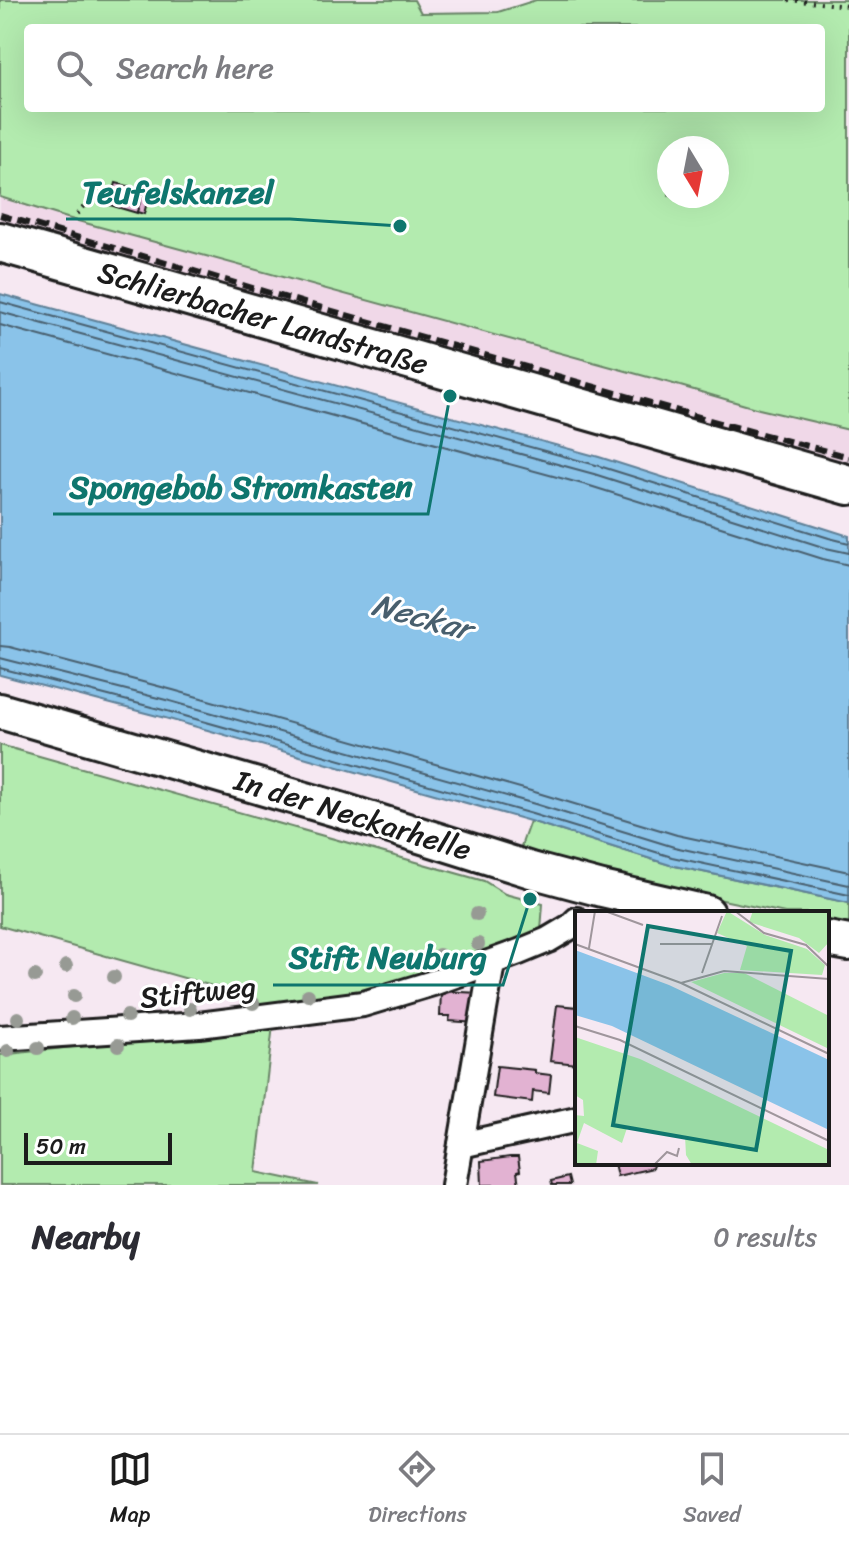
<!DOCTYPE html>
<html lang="en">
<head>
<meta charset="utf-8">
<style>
	body { margin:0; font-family:Sriracha,sans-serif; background:#f7f7f7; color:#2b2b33 }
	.compass { position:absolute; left:657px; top:136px; width:72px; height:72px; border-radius:50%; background:#fff; box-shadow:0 8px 32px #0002; rotate:170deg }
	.scale { position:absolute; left:24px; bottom:20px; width:148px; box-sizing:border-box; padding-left:8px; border:4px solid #1c1c1c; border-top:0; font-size:22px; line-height:28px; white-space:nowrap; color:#1c1c1c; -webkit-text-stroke:6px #fff; paint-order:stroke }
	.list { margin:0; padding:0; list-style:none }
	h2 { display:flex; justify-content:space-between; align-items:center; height:104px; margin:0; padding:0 32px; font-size:34px }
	h2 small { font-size:26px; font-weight:400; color:#7c7c81 }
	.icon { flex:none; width:44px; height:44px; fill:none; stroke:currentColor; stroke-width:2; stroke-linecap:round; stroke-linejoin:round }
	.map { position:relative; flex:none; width:849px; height:1185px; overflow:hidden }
	.search { position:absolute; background:#fff; box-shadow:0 8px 32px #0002; left:24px; right:24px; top:24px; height:88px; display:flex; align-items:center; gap:20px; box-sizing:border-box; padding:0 28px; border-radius:8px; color:#7c7c81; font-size:30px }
	.sheet { height:248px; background:#fff }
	nav { display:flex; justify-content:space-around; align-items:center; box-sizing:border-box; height:112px; border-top:2px solid #e1e1e2; background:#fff; font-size:22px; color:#7c7c81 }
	nav a { display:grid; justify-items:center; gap:4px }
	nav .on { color:#1c1c1c }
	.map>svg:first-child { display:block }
	.built { fill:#f0d8e8 }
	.green { fill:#b3ebaf; stroke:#688466; stroke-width:2; fill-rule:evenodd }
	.water { fill:#8ac3e9; stroke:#5e8097; stroke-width:2 }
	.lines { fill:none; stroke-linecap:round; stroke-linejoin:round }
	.shore { stroke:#485f6e; stroke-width:2 }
	.building { fill:#e2b2d2; stroke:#1c1c1c; stroke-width:2 }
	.minor-casing { stroke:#1c1c1c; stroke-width:30 }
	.secondary-casing { stroke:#1c1c1c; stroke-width:40 }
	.primary-casing { stroke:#1c1c1c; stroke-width:44 }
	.path { stroke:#1c1c1c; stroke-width:4; stroke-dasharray:2 6; stroke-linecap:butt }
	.minor { stroke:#fff; stroke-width:24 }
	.secondary { stroke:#fff; stroke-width:34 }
	.primary { stroke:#fff; stroke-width:38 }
	.rail { stroke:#1c1c1c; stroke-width:6; stroke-dasharray:12 6; stroke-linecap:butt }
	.tree { fill:#979a94 }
	.labels { text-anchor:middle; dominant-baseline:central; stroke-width:6; stroke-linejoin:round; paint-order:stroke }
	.street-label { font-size:30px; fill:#1c1c1c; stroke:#fff }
	.water-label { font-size:32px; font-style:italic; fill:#485f6e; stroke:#fff }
	.inset-road { fill:none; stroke:#9f969c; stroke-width:2 }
	.view { fill:#0f766e; fill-opacity:0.15; stroke:#0f766e; stroke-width:4 }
	.inset-edge { fill:none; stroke:#1c1c1c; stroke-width:4 }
	.leader { fill:none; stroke:#0f766e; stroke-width:3 }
	.callout-dot { fill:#0f766e; stroke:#fff; stroke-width:3 }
	.callout-label { font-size:32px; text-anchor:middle; font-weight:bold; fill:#0f766e; stroke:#fff; stroke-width:6; stroke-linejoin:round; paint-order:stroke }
</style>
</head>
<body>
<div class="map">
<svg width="849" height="1185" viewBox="0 0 849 1185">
	<rect width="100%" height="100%" fill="#f6e8f2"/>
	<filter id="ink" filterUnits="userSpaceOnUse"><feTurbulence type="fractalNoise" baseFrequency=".0125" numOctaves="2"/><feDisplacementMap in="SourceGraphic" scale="16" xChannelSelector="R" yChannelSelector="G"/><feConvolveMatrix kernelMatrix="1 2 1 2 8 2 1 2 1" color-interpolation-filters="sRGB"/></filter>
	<g filter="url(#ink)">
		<polygon class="built" points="0,197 67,218 670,383 759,409 849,430 849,464 792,450 640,404 158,269 0,222"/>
		<g class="green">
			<path d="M0,0H414L421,13L498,12L536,0H849V430L759,409L670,383L67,218L0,197ZM28,28H821V108H28ZM669,148H717V196H669Z"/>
			<polygon points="0,745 484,881 505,894 543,904 541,930 494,949 366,991 249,1007 241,994 0,926"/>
			<polygon points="530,821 670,865 849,903 849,926 827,922 827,913 785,913 708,897 520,849"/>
			<polygon points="273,1025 256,1172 318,1185 0,1185 0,1055"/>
		</g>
		<polygon class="water" points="0,294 599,457 849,536 849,903 670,865 530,821 165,718 0,675"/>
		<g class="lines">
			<g class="shore">
				<polyline points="0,302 596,465 829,538 849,543"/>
				<polyline points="0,312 594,474 826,548 849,553"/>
				<polyline points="0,325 590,486 823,559 849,565"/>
				<polyline points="0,646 10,647 173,690 538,793 677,835 849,872"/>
				<polyline points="0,658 170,701 535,804 674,847 849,885"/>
				<polyline points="0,668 167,711 532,814 672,857 849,895"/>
			</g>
		</g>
		<g class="building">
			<polygon points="116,183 143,190 137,213 110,205"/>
			<polygon points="143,192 149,194 144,214 137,212"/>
			<polygon points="441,991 479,993 477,1023 449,1021 450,1016 440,1016"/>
			<polygon points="557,1005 577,1007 577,1064 550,1061"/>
			<polygon points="497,1066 535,1070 535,1073 551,1075 549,1093 533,1091 532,1102 493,1097"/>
			<polygon points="510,1157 518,1157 520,1171 517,1172 519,1185 482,1185 481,1161"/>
			<polygon points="614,1163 652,1163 653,1168 617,1176"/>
			<polygon points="568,1177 570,1185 552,1185 551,1181"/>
		</g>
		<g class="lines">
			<defs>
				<g id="minor">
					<polyline points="0,1038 199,1025 363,1004 433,983 519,952 548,940 570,927 577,920"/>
					<polyline points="461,1145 577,1119"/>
					<polyline points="454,1185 492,963"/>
				</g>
				<g id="secondary">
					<polyline points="0,711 340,810 531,870 602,889 707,913"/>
					<polyline points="827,939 849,943"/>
				</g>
				<polyline id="primary" points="0,242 849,485"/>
			</defs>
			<use href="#minor" class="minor-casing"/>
			<use href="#secondary" class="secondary-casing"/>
			<use href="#primary" class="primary-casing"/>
			<g class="path">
				<polyline points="788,0 849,6"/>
				<polyline points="77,214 95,193"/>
			</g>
			<use href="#minor" class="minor"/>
			<use href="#secondary" class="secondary"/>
			<use href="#primary" class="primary"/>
			<polyline class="rail" points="0,215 720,423 849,457"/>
		</g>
		<g class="tree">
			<circle cx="477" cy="914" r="7"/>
			<circle cx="478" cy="944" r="7"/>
			<circle cx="439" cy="955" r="7"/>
			<circle cx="66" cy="966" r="7"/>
			<circle cx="35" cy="976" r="7"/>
			<circle cx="114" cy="977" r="7"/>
			<circle cx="148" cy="994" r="7"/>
			<circle cx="308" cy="995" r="7"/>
			<circle cx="74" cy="996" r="7"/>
			<circle cx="253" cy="1003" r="7"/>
			<circle cx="190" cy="1009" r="7"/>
			<circle cx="127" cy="1016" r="7"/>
			<circle cx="18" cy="1018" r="7"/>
			<circle cx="72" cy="1018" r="7"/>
			<circle cx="118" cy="1045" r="7"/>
			<circle cx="38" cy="1048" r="7"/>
			<circle cx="8" cy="1051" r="7"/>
		</g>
	</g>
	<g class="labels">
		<g class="street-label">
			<text transform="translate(263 318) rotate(16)">Schlierbacher Landstraße</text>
			<text transform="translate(353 815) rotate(17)">In der Neckarhelle</text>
			<text transform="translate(198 992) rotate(-6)">Stiftweg</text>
		</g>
		<g class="water-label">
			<text transform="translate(422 617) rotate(15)">Neckar</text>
		</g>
	</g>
	<g transform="translate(575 911)">
		<rect width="254" height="254" fill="#f6e8f2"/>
		<path d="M152,0L190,24L232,38L250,54L247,64L165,59L172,35L142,22ZM178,0H254V31L244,42L224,27L174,11ZM149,62H169L254,105V138L116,71ZM0,126L65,148L254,239V254H117L111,244L110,225L52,217L47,232L9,212L2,232L23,240L21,254H0V204L9,205L8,189L0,184Z" fill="#b3ebaf"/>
		<path d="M0,39L94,74L254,149V219L37,115L0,104Z" fill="#8ac3e9"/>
		<path class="inset-road" d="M30,0L68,14M160,0L189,22L231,34L254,56M0,33L106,72L254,143M85,33H137M14,37L20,0M127,62L147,5M106,72L149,60L254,68M0,115L45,129L254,230M79,254L92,241L102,245L104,237"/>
		<path class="view" d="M73,15L216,40L181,239L38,214Z"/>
		<rect width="254" height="254" class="inset-edge"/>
	</g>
	<path class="leader" d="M400 226L290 219H66M450 396L428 514H53M530 899L503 985H273"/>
	<g class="callout-dot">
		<circle cx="400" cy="226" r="8"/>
		<circle cx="450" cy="396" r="8"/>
		<circle cx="530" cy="899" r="8"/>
	</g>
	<g class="callout-label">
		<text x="178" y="203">Teufelskanzel</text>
		<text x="241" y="498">Spongebob Stromkasten</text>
		<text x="388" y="968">Stift Neuburg</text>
	</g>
</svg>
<svg class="compass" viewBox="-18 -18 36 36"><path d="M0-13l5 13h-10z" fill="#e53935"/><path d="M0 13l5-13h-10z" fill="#7c7c81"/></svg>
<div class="scale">50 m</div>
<div class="search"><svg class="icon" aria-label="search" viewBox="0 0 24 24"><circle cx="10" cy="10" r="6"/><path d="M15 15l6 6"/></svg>Search here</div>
</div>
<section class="sheet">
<h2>Nearby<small>0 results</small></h2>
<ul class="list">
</ul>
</section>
<nav>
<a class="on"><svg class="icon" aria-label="map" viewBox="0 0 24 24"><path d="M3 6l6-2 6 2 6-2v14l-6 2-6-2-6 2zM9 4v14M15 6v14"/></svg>Map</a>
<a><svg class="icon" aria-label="directions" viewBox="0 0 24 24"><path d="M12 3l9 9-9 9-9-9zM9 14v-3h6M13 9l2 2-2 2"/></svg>Directions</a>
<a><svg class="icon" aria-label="saved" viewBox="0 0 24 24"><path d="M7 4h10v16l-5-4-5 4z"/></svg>Saved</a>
</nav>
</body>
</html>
